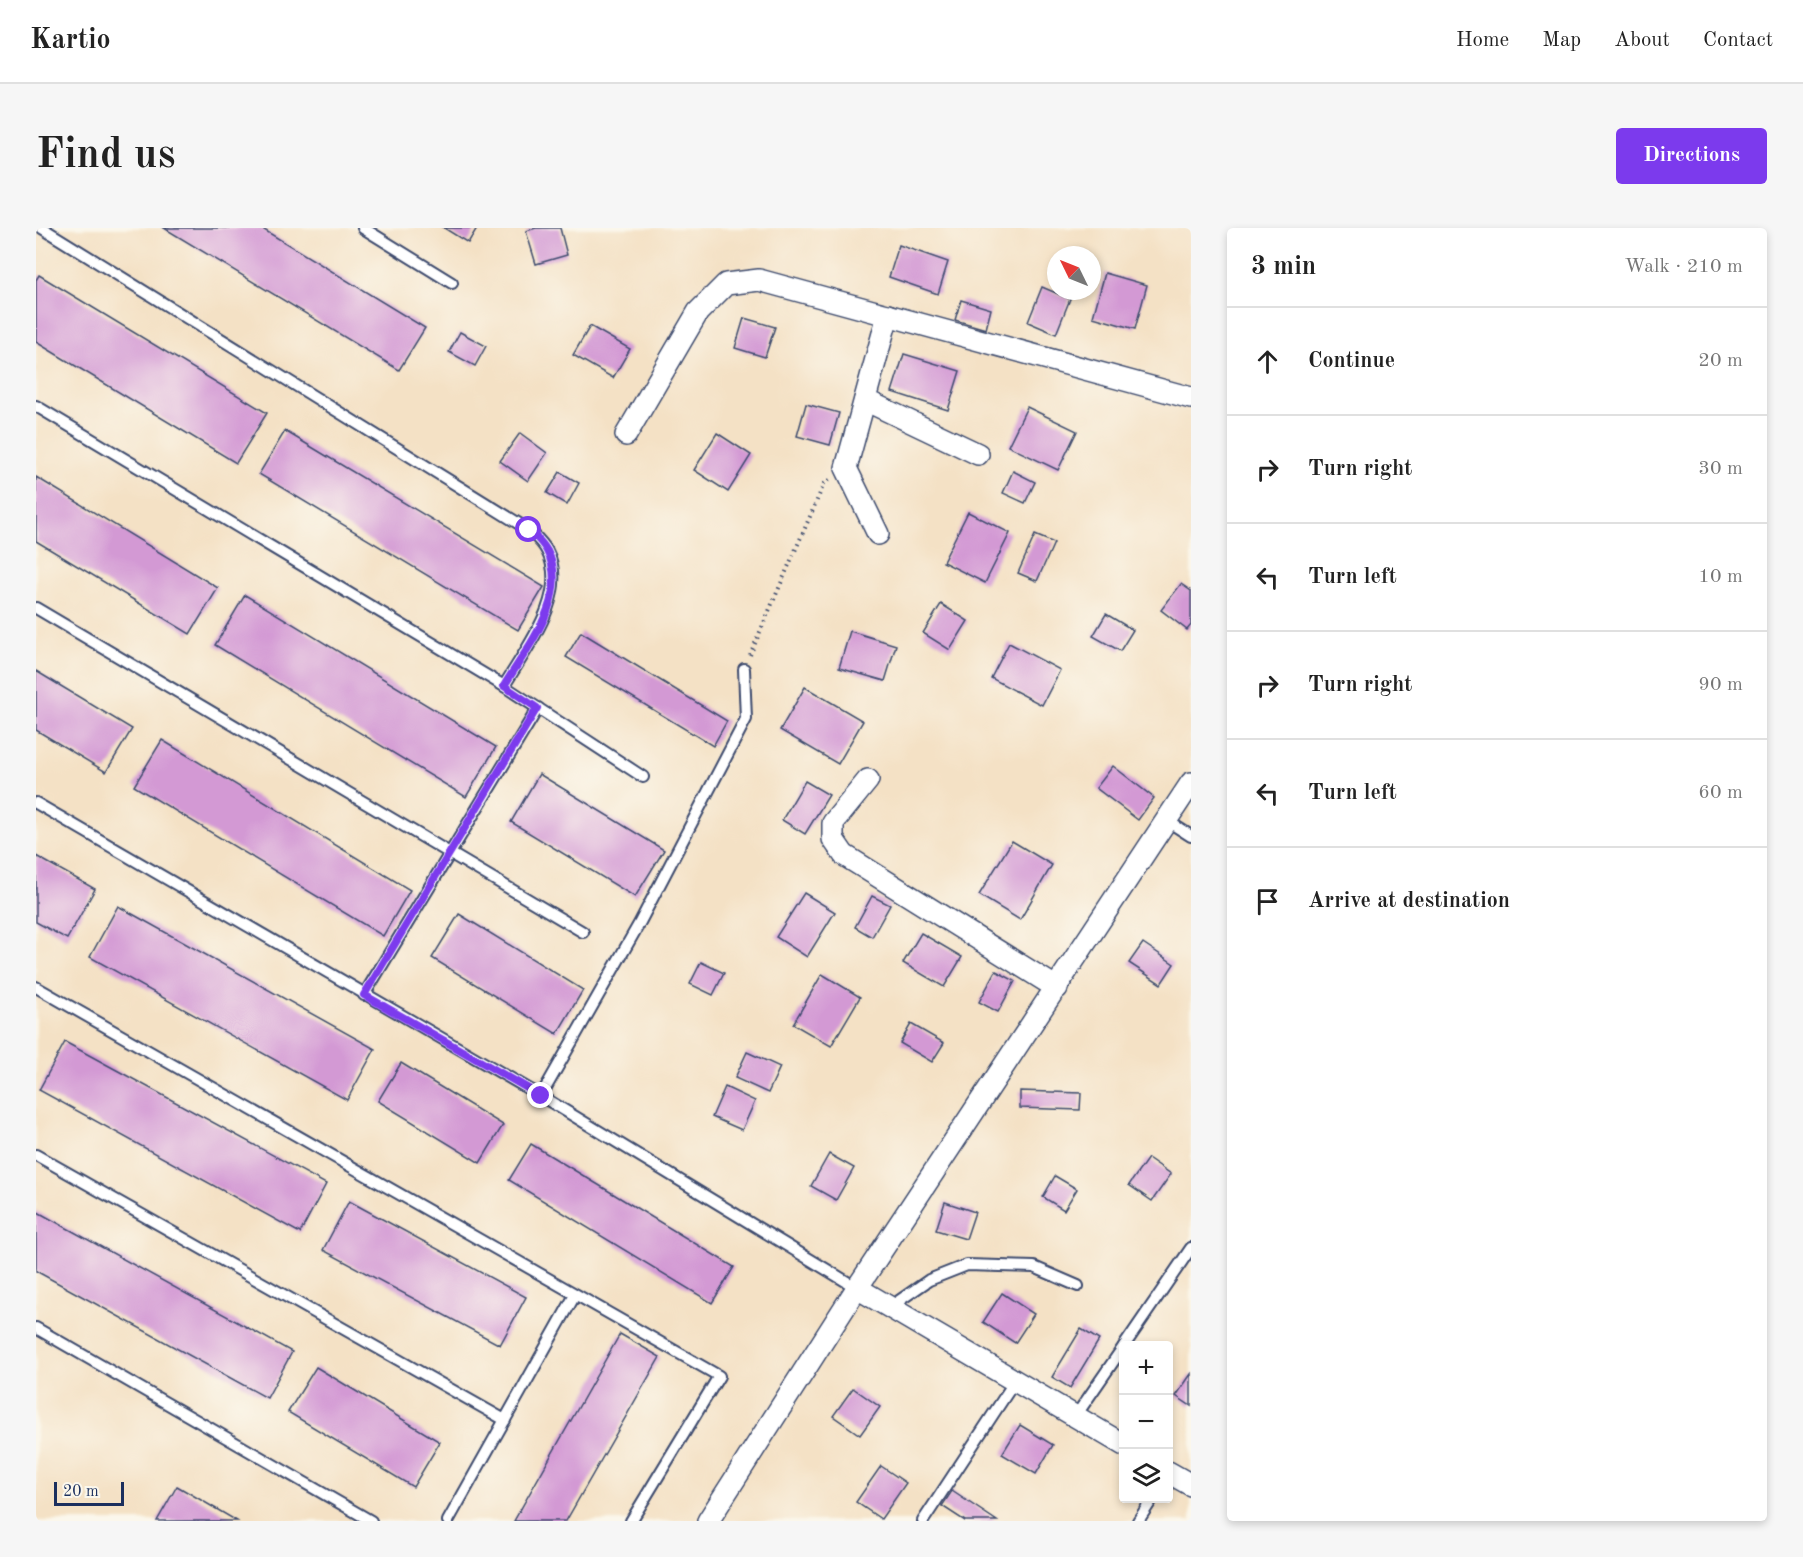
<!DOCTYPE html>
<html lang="en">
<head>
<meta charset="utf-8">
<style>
	body { margin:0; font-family:"Old Standard TT",serif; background:#f6f6f6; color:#222 }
	.controls { position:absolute; right:18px; bottom:18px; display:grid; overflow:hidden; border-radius:6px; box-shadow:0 3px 9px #0003 }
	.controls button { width:54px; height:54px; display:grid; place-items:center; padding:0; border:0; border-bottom:2px solid #e0e0e0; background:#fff; color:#222; font:30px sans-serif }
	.compass { position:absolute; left:1011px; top:18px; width:54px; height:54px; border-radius:50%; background:#fff; box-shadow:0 3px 9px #0003; rotate:313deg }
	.scale { position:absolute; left:18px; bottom:15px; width:70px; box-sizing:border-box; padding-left:6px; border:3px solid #1b2f5e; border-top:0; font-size:16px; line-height:21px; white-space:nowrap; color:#1b2f5e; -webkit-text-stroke:4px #fbf7ec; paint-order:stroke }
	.stop { position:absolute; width:18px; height:18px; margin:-14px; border:4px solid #7c3aed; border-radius:50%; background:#fff }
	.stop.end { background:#7c3aed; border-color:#fff; box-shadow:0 2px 6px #0008 }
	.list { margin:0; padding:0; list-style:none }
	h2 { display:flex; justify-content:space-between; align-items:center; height:78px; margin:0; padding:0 24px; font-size:26px }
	h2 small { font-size:20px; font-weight:400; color:#767676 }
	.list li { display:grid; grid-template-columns:39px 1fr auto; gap:18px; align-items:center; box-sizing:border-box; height:108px; padding:0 24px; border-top:2px solid #e0e0e0 }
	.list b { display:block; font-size:22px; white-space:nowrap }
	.list em { font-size:20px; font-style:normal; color:#767676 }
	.icon { flex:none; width:33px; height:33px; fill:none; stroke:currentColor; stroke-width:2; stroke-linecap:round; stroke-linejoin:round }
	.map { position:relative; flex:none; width:1155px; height:1293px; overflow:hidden; border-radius:6px }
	header { display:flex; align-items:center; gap:36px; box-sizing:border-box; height:84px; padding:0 30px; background:#fff; border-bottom:2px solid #e0e0e0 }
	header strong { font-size:28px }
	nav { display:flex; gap:33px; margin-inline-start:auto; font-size:21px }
	.intro { display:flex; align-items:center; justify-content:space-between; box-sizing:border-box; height:144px; padding:0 36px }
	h1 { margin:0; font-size:42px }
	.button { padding:15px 27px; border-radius:6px; background:#7c3aed; color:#fff; font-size:21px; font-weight:700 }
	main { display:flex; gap:36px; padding:0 36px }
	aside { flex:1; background:#fff; border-radius:6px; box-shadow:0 3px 9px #0003 }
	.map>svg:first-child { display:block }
	.building { fill:#d399d4 }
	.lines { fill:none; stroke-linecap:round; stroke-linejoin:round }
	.lane-casing { stroke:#3c4a6d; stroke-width:14 }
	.street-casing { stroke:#3c4a6d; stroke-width:24 }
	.path { stroke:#3c4a6d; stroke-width:4; stroke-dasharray:1.5 4.5; stroke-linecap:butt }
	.lane { stroke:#fff; stroke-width:10 }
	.street { stroke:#fff; stroke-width:21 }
	.route { stroke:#7c3aed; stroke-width:8 }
</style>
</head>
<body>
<header>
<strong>Kartio</strong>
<nav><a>Home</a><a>Map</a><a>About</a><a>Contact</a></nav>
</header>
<div class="intro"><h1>Find us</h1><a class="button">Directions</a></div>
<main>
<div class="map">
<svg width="1155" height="1293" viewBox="0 0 1155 1293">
	<rect width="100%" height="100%" fill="#fbf7ec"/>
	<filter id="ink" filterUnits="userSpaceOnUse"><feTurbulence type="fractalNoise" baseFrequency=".0167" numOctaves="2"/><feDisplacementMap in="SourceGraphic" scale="12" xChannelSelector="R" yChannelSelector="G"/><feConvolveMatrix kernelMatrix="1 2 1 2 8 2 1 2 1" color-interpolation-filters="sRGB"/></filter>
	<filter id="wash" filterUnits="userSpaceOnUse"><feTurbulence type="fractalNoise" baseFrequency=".008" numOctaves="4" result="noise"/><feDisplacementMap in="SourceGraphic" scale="24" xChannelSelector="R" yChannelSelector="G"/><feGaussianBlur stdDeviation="1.35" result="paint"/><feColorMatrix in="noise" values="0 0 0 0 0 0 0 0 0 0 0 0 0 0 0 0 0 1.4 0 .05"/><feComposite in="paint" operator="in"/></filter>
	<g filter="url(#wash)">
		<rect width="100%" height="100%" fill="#f4e1c5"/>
		<g id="blocks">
			<g class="building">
				<polygon points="128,0 225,0 389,100 363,142"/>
				<polygon points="408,0 441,0 432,15"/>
				<polygon points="500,0 524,0 531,27 500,36 490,3"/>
				<polygon points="863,17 912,34 902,66 853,49"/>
				<polygon points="1069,45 1111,57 1099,101 1057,89"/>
				<polygon points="3,47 231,185 200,235 0,114 0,52"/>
				<polygon points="1006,59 1034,71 1020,106 992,94"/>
				<polygon points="925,72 955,81 950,101 919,92"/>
				<polygon points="708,90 739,99 729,129 699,120"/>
				<polygon points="554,98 594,121 577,150 537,127"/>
				<polygon points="424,104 450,118 439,138 413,124"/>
				<polygon points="868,126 924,143 912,182 856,164"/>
				<polygon points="770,176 803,185 794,217 761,208"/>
				<polygon points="991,179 1041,203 1022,242 972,218"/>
				<polygon points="249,203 508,359 482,402 223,246"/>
				<polygon points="484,205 511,225 492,253 464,233"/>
				<polygon points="681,205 715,227 692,264 658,242"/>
				<polygon points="977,243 999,254 989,275 967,265"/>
				<polygon points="524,244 543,255 531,277 511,265"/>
				<polygon points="0,249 182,360 154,406 0,313"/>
				<polygon points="932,284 974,305 949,355 907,334"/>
				<polygon points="999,307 1018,315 1001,353 982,345"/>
				<polygon points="1145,356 1155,363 1155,397 1151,402 1125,382"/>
				<polygon points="209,367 460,519 430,569 179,417"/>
				<polygon points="905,376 932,393 914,422 887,405"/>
				<polygon points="1070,386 1097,402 1084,423 1057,408"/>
				<polygon points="814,403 860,417 849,453 803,440"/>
				<polygon points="545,404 691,493 677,518 530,429"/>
				<polygon points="973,415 1024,442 1006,477 955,450"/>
				<polygon points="0,443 96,501 70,544 0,502"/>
				<polygon points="769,459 827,493 802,536 744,502"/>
				<polygon points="126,512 374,662 347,708 98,558"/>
				<polygon points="1077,538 1118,570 1102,592 1060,560"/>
				<polygon points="503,546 628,622 599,669 475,594"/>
				<polygon points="769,553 793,567 769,606 746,592"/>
				<polygon points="976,613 1016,637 984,692 943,667"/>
				<polygon points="0,628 59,661 31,711 0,694"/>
				<polygon points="768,665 799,684 771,729 740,709"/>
				<polygon points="836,668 854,677 836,709 819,699"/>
				<polygon points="82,678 339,821 311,872 54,729"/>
				<polygon points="423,686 547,762 521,806 396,730"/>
				<polygon points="885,705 926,729 908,759 867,735"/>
				<polygon points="1107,715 1138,736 1125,756 1093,735"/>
				<polygon points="665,734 688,745 677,767 654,756"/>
				<polygon points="960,743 979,753 962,784 943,774"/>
				<polygon points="786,746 824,769 795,818 757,796"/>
				<polygon points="875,796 908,815 896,834 864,815"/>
				<polygon points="29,814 290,956 264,1005 3,862"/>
				<polygon points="711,824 744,839 732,865 699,850"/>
				<polygon points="365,835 467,897 444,935 342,873"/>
				<polygon points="689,859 719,873 706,902 676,889"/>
				<polygon points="984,863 1045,865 1044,882 984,880"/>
				<polygon points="495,916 698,1039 676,1075 473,952"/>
				<polygon points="793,926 818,940 800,972 775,958"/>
				<polygon points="1112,930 1135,946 1116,973 1093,957"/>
				<polygon points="1019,948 1041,961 1028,982 1007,969"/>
				<polygon points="313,973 490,1069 464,1117 287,1022"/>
				<polygon points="909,974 939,984 930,1011 900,1002"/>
				<polygon points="0,983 256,1124 231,1170 0,1043"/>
				<polygon points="966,1065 998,1086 979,1115 947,1094"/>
				<polygon points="1045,1101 1063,1112 1034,1160 1016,1149"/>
				<polygon points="584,1106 624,1129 530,1293 478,1293"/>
				<polygon points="280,1139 404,1214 377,1259 252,1184"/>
				<polygon points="1155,1146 1155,1178 1140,1168"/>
				<polygon points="817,1160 844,1179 824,1207 797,1188"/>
				<polygon points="984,1197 1017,1217 1000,1246 966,1226"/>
				<polygon points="845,1238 870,1255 845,1291 820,1274"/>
				<polygon points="141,1258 201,1293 121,1293"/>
				<polygon points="916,1263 961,1293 929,1293 906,1278"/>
			</g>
		</g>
	</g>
	<g filter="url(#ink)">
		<use href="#blocks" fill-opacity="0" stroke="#3c4a6d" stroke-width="1.5"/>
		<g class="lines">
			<defs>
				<g id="lane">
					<path d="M6,0L493,302C499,308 507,315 511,323C534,367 489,422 468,458"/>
					<polyline points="327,0 416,55"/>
					<polyline points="0,178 468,458 607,549"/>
					<polyline points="0,380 547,704"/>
					<polyline points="0,575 505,868 821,1060"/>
					<polyline points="1130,592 1155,608"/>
					<polyline points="0,759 683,1148 595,1293"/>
					<polyline points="328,767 502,480"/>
					<polyline points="505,868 603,696 710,491 708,441"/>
					<polyline points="0,927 469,1192"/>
					<polyline points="854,1079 893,1052 931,1037 998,1039 1042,1058"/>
					<polyline points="0,1100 335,1293"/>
					<polyline points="1088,1118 1155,1020"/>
					<polyline points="1039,1189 1088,1118"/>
					<polyline points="412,1293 539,1067"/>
					<polyline points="887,1293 979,1153"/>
					<polyline points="1102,1293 1117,1270"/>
				</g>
				<g id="street">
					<polyline points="829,172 942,226"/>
					<polyline points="590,207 662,84 690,56 723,52 1155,170"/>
					<polyline points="842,306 810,240 852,87"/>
					<polyline points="832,552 797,595 797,611 808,627 1021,760"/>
					<polyline points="821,1060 1088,1217"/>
					<polyline points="1132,1244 1155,1257"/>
					<polyline points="672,1293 821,1060 1155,555"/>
				</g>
			</defs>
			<use href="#lane" class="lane-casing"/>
			<use href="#street" class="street-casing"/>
			<polyline class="path" points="714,427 788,256 794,252"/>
			<use href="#lane" class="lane"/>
			<use href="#street" class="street"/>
		</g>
	</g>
	<g class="lines" filter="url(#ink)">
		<path class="route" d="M493,302C499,308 507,315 511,323C535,368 490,421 468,458L501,480L328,767L505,868"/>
	</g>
</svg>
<div class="controls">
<button>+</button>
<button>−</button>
<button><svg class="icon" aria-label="layers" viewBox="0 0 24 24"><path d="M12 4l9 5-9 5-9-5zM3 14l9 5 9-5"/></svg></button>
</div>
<svg class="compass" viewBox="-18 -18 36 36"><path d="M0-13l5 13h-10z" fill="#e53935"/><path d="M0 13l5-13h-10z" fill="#767676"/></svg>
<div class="scale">20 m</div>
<div class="stop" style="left:493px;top:302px"></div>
<div class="stop end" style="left:505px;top:868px"></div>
</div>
<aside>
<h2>3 min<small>Walk · 210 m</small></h2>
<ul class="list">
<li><svg class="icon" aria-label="ahead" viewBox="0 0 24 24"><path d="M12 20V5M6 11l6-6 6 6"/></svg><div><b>Continue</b></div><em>20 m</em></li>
<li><svg class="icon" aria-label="right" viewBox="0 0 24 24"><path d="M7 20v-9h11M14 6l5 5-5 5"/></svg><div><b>Turn right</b></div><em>30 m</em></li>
<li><svg class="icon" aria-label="left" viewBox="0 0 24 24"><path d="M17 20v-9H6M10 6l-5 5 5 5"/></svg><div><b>Turn left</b></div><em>10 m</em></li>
<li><svg class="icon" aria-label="right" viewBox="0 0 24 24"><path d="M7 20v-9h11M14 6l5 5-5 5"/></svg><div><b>Turn right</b></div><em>90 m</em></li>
<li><svg class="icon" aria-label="left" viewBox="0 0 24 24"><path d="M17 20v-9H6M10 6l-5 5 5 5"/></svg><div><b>Turn left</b></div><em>60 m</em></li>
<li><svg class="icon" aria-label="arrive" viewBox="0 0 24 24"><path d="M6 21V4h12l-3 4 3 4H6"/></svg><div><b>Arrive at destination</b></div></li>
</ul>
</aside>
</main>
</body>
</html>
